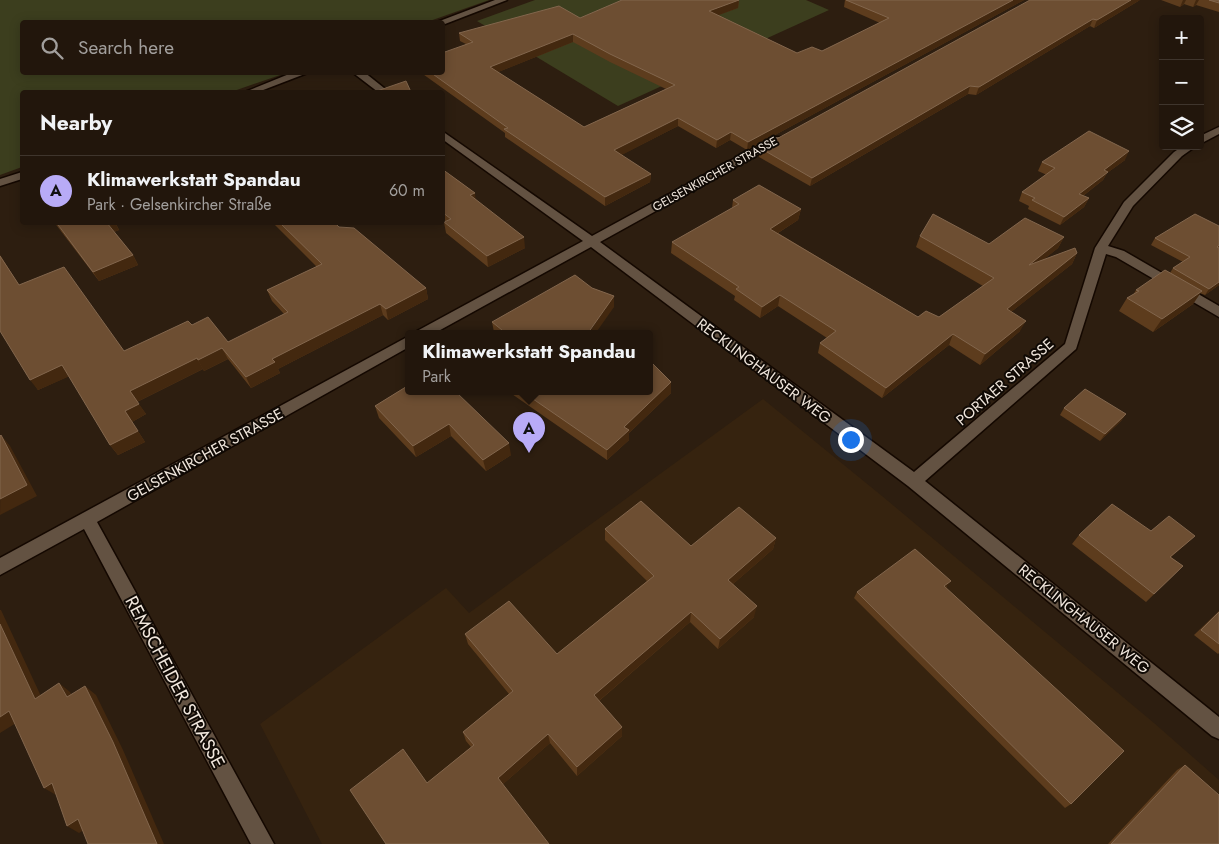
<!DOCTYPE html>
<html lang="en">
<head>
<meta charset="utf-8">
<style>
	body { margin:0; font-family:Jost,sans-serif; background:#2e231a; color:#f1f3f6 }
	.controls { position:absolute; right:15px; top:15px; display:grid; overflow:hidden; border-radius:5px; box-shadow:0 2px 12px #0003 }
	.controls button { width:45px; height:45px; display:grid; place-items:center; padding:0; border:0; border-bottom:1px solid #3f352d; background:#22160c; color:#f1f3f6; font:25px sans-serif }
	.you { position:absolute; left:850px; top:439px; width:18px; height:18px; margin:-12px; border:4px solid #fff; border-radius:50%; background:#1a73e8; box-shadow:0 0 0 8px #1a73e833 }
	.badge { display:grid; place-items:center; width:32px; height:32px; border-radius:50%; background:#b8abf7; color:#111; font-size:16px; font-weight:700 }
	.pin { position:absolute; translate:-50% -41px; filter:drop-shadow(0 1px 2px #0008) }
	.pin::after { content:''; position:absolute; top:26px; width:18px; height:15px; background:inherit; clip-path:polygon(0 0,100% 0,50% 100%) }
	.popup { position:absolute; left:405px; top:330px; width:248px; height:65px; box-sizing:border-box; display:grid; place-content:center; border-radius:5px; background:#22160c; filter:drop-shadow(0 1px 4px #0005); font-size:16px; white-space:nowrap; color:#a29f9d }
	.popup b { font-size:19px; color:#f1f3f6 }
	.popup::after { content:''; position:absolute; left:50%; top:100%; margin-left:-10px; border:10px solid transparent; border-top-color:#22160c }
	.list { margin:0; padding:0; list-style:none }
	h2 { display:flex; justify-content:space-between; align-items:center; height:65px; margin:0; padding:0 20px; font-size:21px }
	h2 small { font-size:16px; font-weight:400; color:#a29f9d }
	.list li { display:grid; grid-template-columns:32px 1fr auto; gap:15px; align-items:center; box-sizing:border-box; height:70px; padding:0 20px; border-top:1px solid #3f352d }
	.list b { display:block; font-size:19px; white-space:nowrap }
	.list p { margin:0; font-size:16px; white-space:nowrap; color:#a29f9d }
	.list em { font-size:16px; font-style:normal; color:#a29f9d }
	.icon { flex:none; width:28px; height:28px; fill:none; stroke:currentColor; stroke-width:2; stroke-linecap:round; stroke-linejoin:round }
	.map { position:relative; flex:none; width:1219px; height:844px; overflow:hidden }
	.search { position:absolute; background:#22160c; box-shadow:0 2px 12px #0003; left:20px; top:20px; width:425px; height:55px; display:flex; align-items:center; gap:12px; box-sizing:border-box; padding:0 18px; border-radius:5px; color:#a29f9d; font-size:19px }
	.panel { position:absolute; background:#22160c; box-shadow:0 2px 12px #0003; left:20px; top:90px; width:425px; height:135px; border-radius:5px }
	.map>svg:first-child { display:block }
	.built { fill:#36230f }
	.green { fill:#3c3e1e }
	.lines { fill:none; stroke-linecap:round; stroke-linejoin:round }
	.minor-casing { stroke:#140800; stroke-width:3 }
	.minor { fill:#635242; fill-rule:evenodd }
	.wall { fill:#5d3c1d; fill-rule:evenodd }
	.shaded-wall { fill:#43280f }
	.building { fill:#6d4e32; stroke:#82664d; fill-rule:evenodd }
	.labels { text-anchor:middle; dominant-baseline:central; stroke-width:4; stroke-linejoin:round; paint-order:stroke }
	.far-street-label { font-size:12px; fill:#f1e7dd; stroke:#100a05 }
	.street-label { font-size:15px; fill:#f1e7dd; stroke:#100a05 }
	.near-street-label { font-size:18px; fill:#f1e7dd; stroke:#100a05 }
</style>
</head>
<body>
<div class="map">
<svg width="1219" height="844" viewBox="0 0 1219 844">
	<rect width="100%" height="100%" fill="#2d1e10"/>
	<polygon class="built" points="763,399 882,496 1154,723 1219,780 1219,844 322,844 260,724 446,588 469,613"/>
	<g class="green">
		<polygon points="0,0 489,0 427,22 22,22 22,72 286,73 231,92 22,92 22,167 0,175"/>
		<polygon points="535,0 806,0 829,10 618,106 477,21"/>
	</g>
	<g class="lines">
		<defs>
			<g id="minor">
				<polygon points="495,0 507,0 445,24 437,22"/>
				<polygon points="294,72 310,72 258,92 245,92"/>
				<polygon points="352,72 364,72 389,92 378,92"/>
				<polygon points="1219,127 1219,134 1200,144 1200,136"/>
				<polygon points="442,131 592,236 774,137 782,137 783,139 782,141 600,242 914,472 1065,344 1095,248 1124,202 1174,152 1183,146 1196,146 1182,156 1133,206 1108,246 1124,251 1219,306 1219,317 1116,257 1106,254 1076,349 925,481 1219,717 1219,739 1212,736 908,486 591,247 433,334 415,334 417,331 583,241 442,139"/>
				<polygon points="22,172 22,179 0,186 0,179"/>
				<polygon points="409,336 409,347 97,522 274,844 251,844 84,529 0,575 0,558"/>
			</g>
		</defs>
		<use href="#minor" class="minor-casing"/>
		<use href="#minor" class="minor"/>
	</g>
	<g class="wall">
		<path d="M739,0L738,8L718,15L797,53L822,51L880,23L844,7L845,0H1024L747,150L730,140L716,148L678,126L621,155L651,174L650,182L605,206L505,137V133L420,72H442L466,44L460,41L459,33L580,18ZM573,42L610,62L666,89L584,127L498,72Z"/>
		<polygon points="1140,0 1094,28 1090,26 976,95 968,94 810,186 759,157 760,148"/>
		<polygon points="1161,0 1219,0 1219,12 1196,5 1193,7 1184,4 1180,7"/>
		<polygon points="1125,160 1107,173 1103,180 1083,196 1089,198 1084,207 1060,225 1028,209 1029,206 1019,201 1022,192 1047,175 1038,171 1042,162"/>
		<polygon points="442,169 475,193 475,199 525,248 488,267 446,233 444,222 442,221"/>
		<polygon points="733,200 801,209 798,220 778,233 918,317 939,317 983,286 916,247 920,236 989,244 1064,237 1058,248 1044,259 1077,253 1072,264 1011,312 1020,331 980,365 949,345 882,398 818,353 820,343 827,338 778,306 760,318 734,300 735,296 671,253 672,242 732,208"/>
		<polygon points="54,222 115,222 119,230 114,232 133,255 138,265 99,281"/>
		<polygon points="272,222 334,222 339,227 426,288 428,299 388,320 383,315 278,369 280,373 251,388 228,359 204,371 203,369 137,402 146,414 132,422 145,442 118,455 110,445 69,376 38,390 0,331 0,255 19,285 124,351 192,325 228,342 284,314 272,301 267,290 317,267"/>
		<polygon points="1219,226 1219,285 1205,295 1200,293 1193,304 1153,332 1119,311 1127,298 1133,295 1136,290 1170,273 1173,268 1183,262 1151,245 1155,238"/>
		<polygon points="592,288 614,296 614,307 495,334 494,332 492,322"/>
		<polygon points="671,382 671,393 629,433 629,440 607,460 509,392 649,392"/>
		<polygon points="409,385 511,455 486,471 451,436 416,457 379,418 375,406"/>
		<polygon points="1064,408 1126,414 1121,421 1100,441 1060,415"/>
		<polygon points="605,529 691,546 776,538 773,549 733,584 754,617 718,649 690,622 599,701 622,727 622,736 577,776 550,743 503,784 427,783 471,747 466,741 463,732 509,694 468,644 465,634 557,654 647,581 605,540"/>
		<polygon points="1151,531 1195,536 1171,557 1183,566 1146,602 1072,544 1079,535"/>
		<polygon points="947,586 946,588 1071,804 1065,808 854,598 857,592"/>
		<polygon points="1219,611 1219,653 1218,654 1194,635"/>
		<polygon points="1185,765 1219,844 1108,844 1177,770"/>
	</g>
	<g class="shaded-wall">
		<polygon points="739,0 738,8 708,19 709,11"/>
		<polygon points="1013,0 1024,0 747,150 748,142"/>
		<polygon points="1131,0 1140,0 1094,28 1097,20"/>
		<polygon points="1183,0 1186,0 1184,4 1180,7"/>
		<polygon points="1196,0 1199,0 1196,5 1193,7"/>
		<polygon points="1093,19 1090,26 976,95 979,87"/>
		<polygon points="573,34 573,42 491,75 490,67"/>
		<polygon points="970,86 968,94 810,186 812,178"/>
		<polygon points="678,118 678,126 614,159 614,150"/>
		<polygon points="731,132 730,140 716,148 717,140"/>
		<polygon points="1129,151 1125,160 1107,173 1103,180 1075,202 1079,194 1104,170"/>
		<polygon points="651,174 650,182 605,206 605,197"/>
		<polygon points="475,193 476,204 470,195"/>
		<polygon points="1089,198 1084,207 1060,225 1064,217"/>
		<polygon points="801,209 798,220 768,239 770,229"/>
		<polygon points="109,222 115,222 119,230 112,233 107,223"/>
		<polygon points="524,237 525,248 488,267 487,256"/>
		<polygon points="1064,237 1058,248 1024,276 1029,265"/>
		<polygon points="1077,253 1072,264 1001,320 1007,309"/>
		<polygon points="133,255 138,265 99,281 93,272"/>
		<polygon points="1219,282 1219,285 1205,295 1209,289"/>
		<polygon points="426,288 428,299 388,320 386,309"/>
		<polygon points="1202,291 1193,304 1153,332 1162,319"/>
		<polygon points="780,295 778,306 760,318 762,307"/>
		<polygon points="614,296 614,307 595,334 588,334"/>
		<polygon points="380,304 383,315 278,369 280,373 251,388 246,377 272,359"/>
		<polygon points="1026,321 1020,331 980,365 985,354"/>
		<polygon points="953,334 949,345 882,398 886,388"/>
		<polygon points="222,348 228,359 204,371 198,360"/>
		<polygon points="197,358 203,369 137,402 130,391"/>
		<polygon points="62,365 70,376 38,390 30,380"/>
		<polygon points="671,382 671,393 629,433 629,440 607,460 607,450 624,427"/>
		<polygon points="139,404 146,414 132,422 145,442 118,455 110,445 125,411"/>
		<polygon points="1126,414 1121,421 1100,441 1105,434"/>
		<polygon points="449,424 451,436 416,457 413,446"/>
		<polygon points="1,435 10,446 37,496 0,515"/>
		<polygon points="509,443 511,455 486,471 483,460"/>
		<polygon points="1195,536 1186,544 1162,565 1170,557"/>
		<polygon points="776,538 773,549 725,591 728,580"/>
		<polygon points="951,581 947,586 941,592 944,586"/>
		<polygon points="757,606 754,617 718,649 720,639"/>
		<polygon points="0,610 1,610 46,707 35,699 0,624"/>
		<polygon points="691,612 690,622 594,705 594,695"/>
		<polygon points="59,683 70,692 77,706 67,697"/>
		<polygon points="85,686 96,695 123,750 164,844 157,844"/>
		<polygon points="9,711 21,720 0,733 0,717"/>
		<polygon points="622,727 622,736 577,776 577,767"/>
		<polygon points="548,734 550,743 501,786 498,778"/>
		<polygon points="52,783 56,795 44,788"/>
		<polygon points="78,819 90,826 79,833 67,826"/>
	</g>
	<g class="building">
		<path d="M622,0H739L709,11L797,53L812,47L822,51L889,18L846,0H1013L748,142L731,132L717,140L678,118L614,150L651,174L605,197L504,129L508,128L430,72H442V53L473,42L459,33L559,6L580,18ZM573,34L610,54L675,85L584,127L490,67Z"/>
		<polygon points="1030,0 1131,0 1097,20 1093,19 979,87 970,86 812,178 760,148"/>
		<polygon points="1209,0 1219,0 1219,3"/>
		<polygon points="406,81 411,92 374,92"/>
		<polygon points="1089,131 1129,151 1104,170 1108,172 1079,194 1089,198 1064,217 1032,200 1035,198 1022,192 1055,168 1042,162"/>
		<polygon points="442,169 475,193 470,195 524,237 487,256 444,222 451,219 442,212"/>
		<polygon points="759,185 801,209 770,229 918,317 926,311 939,317 994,278 920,236 933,214 989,244 1025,218 1064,237 1029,265 1075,248 1077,253 1007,309 1026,321 985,354 953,334 886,388 820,343 836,331 780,295 762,307 736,289 739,287 672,242 739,204 733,200"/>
		<polygon points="1195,214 1219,226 1219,245 1217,247 1219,248 1219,282 1209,289 1173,268 1190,257 1155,238"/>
		<polygon points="56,222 109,222 107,223 133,255 93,272"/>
		<polygon points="279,222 334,222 339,227 354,228 426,288 386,309 380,304 272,359 275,362 246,377 222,348 198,360 197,358 130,391 139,404 125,411 138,431 110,445 62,365 30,380 0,331 0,256 19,285 64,267 124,351 188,321 192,325 208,317 228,342 288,312 267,290 322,264"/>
		<polygon points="1165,270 1202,291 1162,319 1127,298 1139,291 1136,290"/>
		<polygon points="575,275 592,288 614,296 588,333 591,334 495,334 502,330 492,322"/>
		<polygon points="649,360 671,382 624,427 629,430 607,450 523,392 649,392"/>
		<polygon points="409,385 409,392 456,392 509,443 483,460 449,424 413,446 375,406"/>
		<polygon points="1085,389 1126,414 1105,434 1064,408"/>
		<polygon points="1,435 27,485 0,499 0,436"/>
		<polygon points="641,501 691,546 739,507 776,538 728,580 757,606 720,639 691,612 594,695 622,727 577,767 548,734 498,778 549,844 386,844 350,790 403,749 427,783 474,745 463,732 513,691 465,634 509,601 557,654 654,576 605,529"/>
		<polygon points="1112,504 1151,531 1169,516 1195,536 1170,557 1183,566 1154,594 1079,535"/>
		<polygon points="915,549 951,581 944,586 1124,751 1071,804 857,592"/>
		<polygon points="1219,612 1219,644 1201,630"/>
		<polygon points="0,624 35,699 59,683 67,697 85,686 113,742 157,844 88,844 78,819 67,826 52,783 44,788 9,711 0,717"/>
		<polygon points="1185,765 1219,795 1219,844 1111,844"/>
	</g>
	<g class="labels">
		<g class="far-street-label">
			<text transform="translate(715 174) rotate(-29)">GELSENKIRCHER STRASSE</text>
		</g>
		<g class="street-label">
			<text transform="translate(764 371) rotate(37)">RECKLINGHAUSER WEG</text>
			<text transform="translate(1005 382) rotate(-41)">PORTAER STRASSE</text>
			<text transform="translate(205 455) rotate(-29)">GELSENKIRCHER STRASSE</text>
			<text transform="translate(1084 619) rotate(39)">RECKLINGHAUSER WEG</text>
		</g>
		<g class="near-street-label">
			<text transform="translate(175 682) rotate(62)">REMSCHEIDER STRASSE</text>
		</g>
	</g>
</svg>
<div class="controls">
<button>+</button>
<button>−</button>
<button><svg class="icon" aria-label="layers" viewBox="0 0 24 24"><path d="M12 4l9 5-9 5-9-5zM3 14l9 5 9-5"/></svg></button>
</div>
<div class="you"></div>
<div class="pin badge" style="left:529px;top:453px">A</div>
<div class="popup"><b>Klimawerkstatt Spandau</b>Park</div>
<div class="search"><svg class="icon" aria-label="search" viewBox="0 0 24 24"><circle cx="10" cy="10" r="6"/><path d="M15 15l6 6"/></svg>Search here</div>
<section class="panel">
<h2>Nearby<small></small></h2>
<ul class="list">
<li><span class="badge">A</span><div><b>Klimawerkstatt Spandau</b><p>Park · Gelsenkircher Straße</p></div><em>60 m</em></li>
</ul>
</section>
</div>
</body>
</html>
